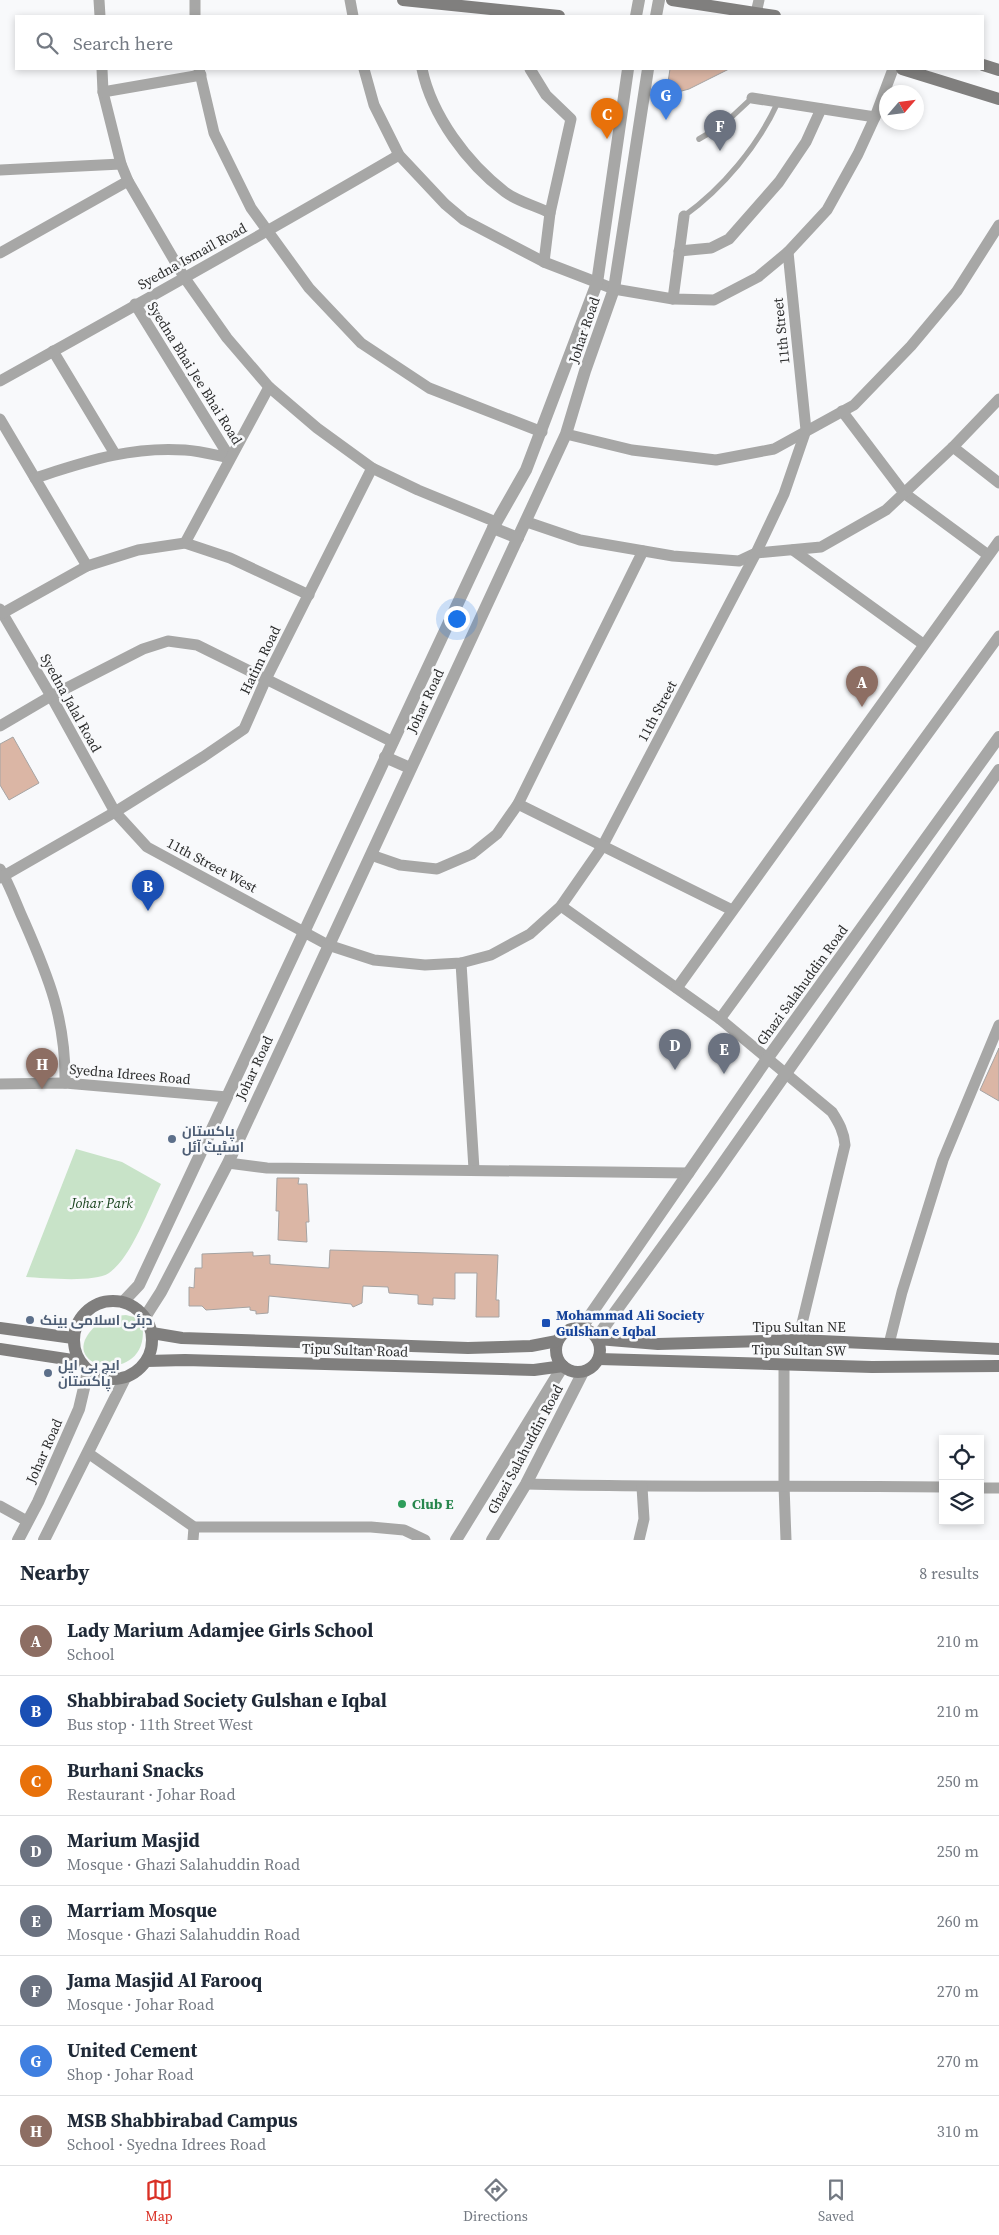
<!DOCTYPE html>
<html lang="en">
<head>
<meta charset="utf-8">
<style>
	body { margin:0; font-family:"Source Serif 4",Cairo,serif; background:#f6f6f7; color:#1f2937 }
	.controls { position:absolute; right:15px; bottom:15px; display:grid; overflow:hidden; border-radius:0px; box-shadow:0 2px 8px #0003 }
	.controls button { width:45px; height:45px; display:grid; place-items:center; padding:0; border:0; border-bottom:1px solid #e0e1e3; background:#fff; color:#1f2937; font:25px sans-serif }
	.compass { position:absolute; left:879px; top:85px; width:45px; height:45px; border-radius:50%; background:#fff; box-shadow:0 2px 8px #0003; rotate:62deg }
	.you { position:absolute; left:456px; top:618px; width:18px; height:18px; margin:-12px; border:4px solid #fff; border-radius:50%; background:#1a73e8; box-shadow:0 0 0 8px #1a73e833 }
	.badge { display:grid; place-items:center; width:32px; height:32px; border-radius:50%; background:#d93025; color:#fff; font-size:16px; font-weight:700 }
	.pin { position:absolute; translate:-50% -41px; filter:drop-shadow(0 1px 2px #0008) }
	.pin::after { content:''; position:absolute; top:26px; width:18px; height:15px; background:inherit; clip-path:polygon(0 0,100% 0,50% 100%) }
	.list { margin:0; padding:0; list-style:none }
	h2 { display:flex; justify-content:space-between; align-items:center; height:65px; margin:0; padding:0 20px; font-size:21px }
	h2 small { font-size:16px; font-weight:400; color:#747a83 }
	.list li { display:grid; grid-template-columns:32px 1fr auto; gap:15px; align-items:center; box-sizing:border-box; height:70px; padding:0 20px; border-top:1px solid #e0e1e3 }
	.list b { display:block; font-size:19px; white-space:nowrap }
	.list p { margin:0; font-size:16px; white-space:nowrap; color:#747a83 }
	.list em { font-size:16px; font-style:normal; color:#747a83 }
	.icon { flex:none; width:28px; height:28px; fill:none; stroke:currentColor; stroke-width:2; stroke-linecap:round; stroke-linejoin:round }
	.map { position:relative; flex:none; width:999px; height:1540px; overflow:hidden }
	.search { position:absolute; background:#fff; box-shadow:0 2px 8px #0003; left:15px; right:15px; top:15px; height:55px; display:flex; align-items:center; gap:12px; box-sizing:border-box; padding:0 18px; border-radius:0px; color:#747a83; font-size:19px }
	.sheet { height:625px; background:#fff }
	nav { display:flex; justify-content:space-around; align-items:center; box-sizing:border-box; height:70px; border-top:1px solid #e0e1e3; background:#fff; font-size:14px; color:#747a83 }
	nav a { display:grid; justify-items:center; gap:2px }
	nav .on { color:#d93025 }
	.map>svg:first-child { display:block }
	.green { fill:#c8e3c8 }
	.building { fill:#dbb6a5; stroke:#a6a4a3 }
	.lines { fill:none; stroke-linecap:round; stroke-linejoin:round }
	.service { stroke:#a7a7a6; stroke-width:5.5 }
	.minor { stroke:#a7a7a6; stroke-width:11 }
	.tertiary { stroke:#a7a7a6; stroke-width:12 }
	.secondary { stroke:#807f7e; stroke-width:12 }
	.service-dot { fill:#5c6f8a; stroke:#f8f9fb; stroke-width:2 }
	.transit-dot { fill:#1a4fb4; stroke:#f8f9fb; stroke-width:2 }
	.leisure-dot { fill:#2e9e5b; stroke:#f8f9fb; stroke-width:2 }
	.labels { text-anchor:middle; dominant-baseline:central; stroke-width:5; stroke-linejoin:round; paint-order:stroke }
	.street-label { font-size:14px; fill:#2b2c2c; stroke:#f8f9fb }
	.service-label { font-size:14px; font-weight:bold; fill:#4e5e75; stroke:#f8f9fb; text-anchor:start }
	.park-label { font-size:14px; font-style:italic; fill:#1a441e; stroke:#f8f9fb }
	.transit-label { font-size:14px; font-weight:bold; fill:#164399; stroke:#f8f9fb; text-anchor:start }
	.leisure-label { font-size:14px; font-weight:bold; fill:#27864d; stroke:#f8f9fb; text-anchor:start }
</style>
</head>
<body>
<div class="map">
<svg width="999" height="1540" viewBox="0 0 999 1540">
	<rect width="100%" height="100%" fill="#f8f9fb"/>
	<g class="green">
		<path d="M76,1149L122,1162L161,1184C149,1208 131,1258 109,1273C94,1283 45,1278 26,1277Z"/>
		<path d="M126,1315L134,1317L142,1323C153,1385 60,1372 89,1333C99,1320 110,1316 126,1315Z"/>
	</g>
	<g class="building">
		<polygon points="670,69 729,69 689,89 678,92 667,89"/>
		<polygon points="13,737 39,783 9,800 0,785 0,744"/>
		<polygon points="999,1048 999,1101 980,1090"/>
		<polygon points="277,1178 299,1178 298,1184 307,1184 309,1222 306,1222 307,1242 278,1240 279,1211 276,1211"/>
		<polygon points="330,1250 498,1255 496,1300 499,1300 499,1317 476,1317 477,1273 455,1273 455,1299 433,1298 433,1305 418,1304 418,1295 389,1293 388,1287 363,1286 362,1303 353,1307 351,1304 269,1296 268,1313 256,1314 256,1311 250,1310 250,1307 206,1310 202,1306 189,1306 189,1287 194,1288 195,1268 202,1268 202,1254 253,1252 253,1256 270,1255 270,1264 329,1268"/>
	</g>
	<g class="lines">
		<g class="service">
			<polyline points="699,139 723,125 752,98"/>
			<path d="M684,216C723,188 758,146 778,102"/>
		</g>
		<g class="minor">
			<polyline points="99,0 100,16"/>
			<polyline points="195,0 195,16"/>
			<polyline points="350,0 353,16"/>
			<polyline points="756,13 759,0"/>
			<polyline points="102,69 103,92 121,164 128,181 184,277 227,338 269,387 317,428 372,468 418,490 496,522"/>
			<polyline points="199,69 214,133 251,208 309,288 361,343 429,388 542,432"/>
			<polyline points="364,69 374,105 399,155 445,204 464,220 544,262 614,289 673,299 714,300 758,277 788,252 827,210 858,154 875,117 893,69"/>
			<path d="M422,69C432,116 467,163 505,192C517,201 536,206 550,213"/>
			<polyline points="530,69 546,95 571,119 550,213 544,262"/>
			<polyline points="103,92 201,75"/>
			<polyline points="752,98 875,117"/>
			<polyline points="0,170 121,164"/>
			<polyline points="679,251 711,248 729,239 779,182 806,142 821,109"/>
			<polyline points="0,253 128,181"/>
			<polyline points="673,299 684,216"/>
			<polyline points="135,304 230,458"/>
			<polyline points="53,351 115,454"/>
			<path d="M0,381C133,307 267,232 399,155"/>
			<polyline points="842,411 904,493 988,555"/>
			<polyline points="0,419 87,566"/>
			<polyline points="566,434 632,450 716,460 774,449 854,405 911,346 957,291 999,225"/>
			<polyline points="953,447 999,483"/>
			<path d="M35,478C85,462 130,446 185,450C200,451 215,455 230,458"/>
			<polyline points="527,522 580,540 673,556 739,561 756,553 821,547 886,510 953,447 999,399"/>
			<polyline points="185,543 269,387"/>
			<polyline points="793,550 923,644"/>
			<polyline points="0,609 51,696 115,812 147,847 328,945 374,960 425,965 461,963 491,955 530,934 561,906 602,847 756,553 784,494 806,430 788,252"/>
			<polyline points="3,613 87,566 138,550 185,543 230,558 309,595"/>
			<polyline points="0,726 51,696 143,649 168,641 197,645 393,742"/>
			<polyline points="518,804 732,910"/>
			<polyline points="371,855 400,865 437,869 472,854 497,834 518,804 643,551"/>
			<path d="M0,869C10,885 16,904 24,921C49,978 66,1020 65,1083"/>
			<polyline points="0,878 115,812 203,757 244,729 266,679 372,468"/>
			<path d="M561,906L720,1019L832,1112C839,1123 844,1132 845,1145L798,1340"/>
			<polyline points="461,963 474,1169"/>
			<polyline points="677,988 999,541"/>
			<polyline points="720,1019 999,636"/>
			<polyline points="0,1084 65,1083 227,1097"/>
			<polyline points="228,1163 267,1168 689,1173"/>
			<polyline points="889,1344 902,1292 943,1160 999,1025"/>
			<polyline points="784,1365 784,1485 786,1540"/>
			<polyline points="88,1453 194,1527 371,1527 404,1530 425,1540"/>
			<path d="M526,1484C665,1488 804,1485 943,1487"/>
			<polyline points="980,1488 999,1488"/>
			<polyline points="0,1506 27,1521"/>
			<polyline points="193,1540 194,1527"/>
			<polyline points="639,1540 644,1519 642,1487"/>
		</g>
		<g class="tertiary">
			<polyline points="636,16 639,0"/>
			<polyline points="656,16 659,0"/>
			<polyline points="493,528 518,538"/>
			<polyline points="385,757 410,768"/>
			<polyline points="123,1302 139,1285 493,528 526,470 597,283 628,69"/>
			<polyline points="145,1317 161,1292 228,1163 566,434 585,371 614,289 648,69"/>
			<polyline points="582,1327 767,1059 999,737"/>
			<polyline points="597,1337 714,1176 999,770"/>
			<polyline points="18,1540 38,1502 79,1409 88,1371"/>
			<polyline points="44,1540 125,1378"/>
			<polyline points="456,1540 563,1366"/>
			<polyline points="492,1540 526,1484 583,1372"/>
		</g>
		<g class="secondary">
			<polyline points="403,0 559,16"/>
			<polyline points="672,0 775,16"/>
			<polyline points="983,65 999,70"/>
			<polyline points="902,69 999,99"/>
			<circle cx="113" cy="1340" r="39"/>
			<circle cx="578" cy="1350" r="22"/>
			<polyline points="0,1328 73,1338"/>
			<polyline points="152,1333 182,1338 468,1348 531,1346 557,1341"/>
			<polyline points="598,1339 658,1344 798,1340 999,1349"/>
			<polyline points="0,1349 79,1361"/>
			<polyline points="599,1359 872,1367 999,1366"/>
			<polyline points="147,1361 185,1360 534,1370 563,1366"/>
		</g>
	</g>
	<g class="service-dot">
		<circle cx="172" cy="1139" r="5"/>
		<circle cx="30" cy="1320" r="5"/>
		<circle cx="48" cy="1373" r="5"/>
	</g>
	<rect class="transit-dot" x="541" y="1318" width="10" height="10" rx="2.5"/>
	<circle class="leisure-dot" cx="402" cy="1504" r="5"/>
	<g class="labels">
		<g class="street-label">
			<text transform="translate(192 256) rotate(-29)">Syedna Ismail Road</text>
			<text transform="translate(584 330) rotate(-71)">Johar Road</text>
			<text transform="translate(781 331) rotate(-96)">11th Street</text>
			<text transform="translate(195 373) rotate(58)">Syedna Bhai Jee Bhai Road</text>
			<text transform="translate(260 660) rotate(-64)">Hatim Road</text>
			<text transform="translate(425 701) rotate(-65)">Johar Road</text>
			<text transform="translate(71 703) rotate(61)">Syedna Jalal Road</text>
			<text transform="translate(657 711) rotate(-62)">11th Street</text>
			<text transform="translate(212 865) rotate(28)">11th Street West</text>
			<text transform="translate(802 985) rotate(-54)">Ghazi Salahuddin Road</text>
			<text transform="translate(254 1068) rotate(-65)">Johar Road</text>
			<text transform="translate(130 1074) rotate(5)">Syedna Idrees Road</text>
			<text x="799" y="1327">Tipu Sultan NE</text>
			<text transform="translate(355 1350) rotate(2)">Tipu Sultan Road</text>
			<text transform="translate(799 1350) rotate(1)">Tipu Sultan SW</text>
			<text transform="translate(525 1449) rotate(-62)">Ghazi Salahuddin Road</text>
			<text transform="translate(44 1451) rotate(-66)">Johar Road</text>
		</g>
		<g class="service-label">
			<text x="182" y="1131">پاکستان<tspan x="182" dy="16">اسٹیٹ آئل</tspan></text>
			<text x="40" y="1320">دبئی اسلامی بینک</text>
			<text x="58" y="1365">ایچ بی ایل<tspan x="58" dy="16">پاکستان</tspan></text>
		</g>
		<g class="park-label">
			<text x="102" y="1203">Johar Park</text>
		</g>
		<g class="transit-label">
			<text x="556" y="1315">Mohammad Ali Society<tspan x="556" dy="16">Gulshan e Iqbal</tspan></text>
		</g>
		<g class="leisure-label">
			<text x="412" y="1504">Club E</text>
		</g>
	</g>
</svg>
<div class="controls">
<button><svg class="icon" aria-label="locate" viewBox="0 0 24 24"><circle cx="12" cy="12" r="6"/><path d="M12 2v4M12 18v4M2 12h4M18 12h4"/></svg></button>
<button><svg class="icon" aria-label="layers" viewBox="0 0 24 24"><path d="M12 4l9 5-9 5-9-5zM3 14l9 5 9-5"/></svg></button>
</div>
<svg class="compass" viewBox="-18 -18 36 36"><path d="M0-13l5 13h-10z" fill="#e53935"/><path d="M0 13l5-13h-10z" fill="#747a83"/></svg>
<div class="you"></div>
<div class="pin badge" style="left:862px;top:707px;background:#8d6e63">A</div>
<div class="pin badge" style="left:148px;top:911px;background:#1a4fb4">B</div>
<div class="pin badge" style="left:607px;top:139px;background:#e8710a">C</div>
<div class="pin badge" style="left:675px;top:1070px;background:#6b7280">D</div>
<div class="pin badge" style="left:724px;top:1074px;background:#6b7280">E</div>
<div class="pin badge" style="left:720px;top:151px;background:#6b7280">F</div>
<div class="pin badge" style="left:666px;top:120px;background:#3f7fe0">G</div>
<div class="pin badge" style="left:42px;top:1089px;background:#8d6e63">H</div>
<div class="search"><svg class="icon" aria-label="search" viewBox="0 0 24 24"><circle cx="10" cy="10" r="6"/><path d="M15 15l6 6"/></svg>Search here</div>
</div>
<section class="sheet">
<h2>Nearby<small>8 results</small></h2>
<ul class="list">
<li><span class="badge" style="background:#8d6e63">A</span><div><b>Lady Marium Adamjee Girls School</b><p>School</p></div><em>210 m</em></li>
<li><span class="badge" style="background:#1a4fb4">B</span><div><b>Shabbirabad Society Gulshan e Iqbal</b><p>Bus stop · 11th Street West</p></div><em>210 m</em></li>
<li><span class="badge" style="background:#e8710a">C</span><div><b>Burhani Snacks</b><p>Restaurant · Johar Road</p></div><em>250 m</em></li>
<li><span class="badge" style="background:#6b7280">D</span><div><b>Marium Masjid</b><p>Mosque · Ghazi Salahuddin Road</p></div><em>250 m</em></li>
<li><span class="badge" style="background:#6b7280">E</span><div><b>Marriam Mosque</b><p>Mosque · Ghazi Salahuddin Road</p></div><em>260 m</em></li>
<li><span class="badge" style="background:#6b7280">F</span><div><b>Jama Masjid Al Farooq</b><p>Mosque · Johar Road</p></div><em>270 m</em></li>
<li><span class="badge" style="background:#3f7fe0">G</span><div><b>United Cement</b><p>Shop · Johar Road</p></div><em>270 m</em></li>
<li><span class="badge" style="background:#8d6e63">H</span><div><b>MSB Shabbirabad Campus</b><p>School · Syedna Idrees Road</p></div><em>310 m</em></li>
</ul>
</section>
<nav>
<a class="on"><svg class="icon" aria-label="map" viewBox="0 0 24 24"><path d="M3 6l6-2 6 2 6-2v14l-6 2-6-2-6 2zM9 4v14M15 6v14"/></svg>Map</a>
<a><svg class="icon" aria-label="directions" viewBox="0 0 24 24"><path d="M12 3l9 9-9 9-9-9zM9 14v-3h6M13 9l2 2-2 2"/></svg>Directions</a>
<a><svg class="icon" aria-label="saved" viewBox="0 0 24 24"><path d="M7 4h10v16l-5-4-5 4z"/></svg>Saved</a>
</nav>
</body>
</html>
